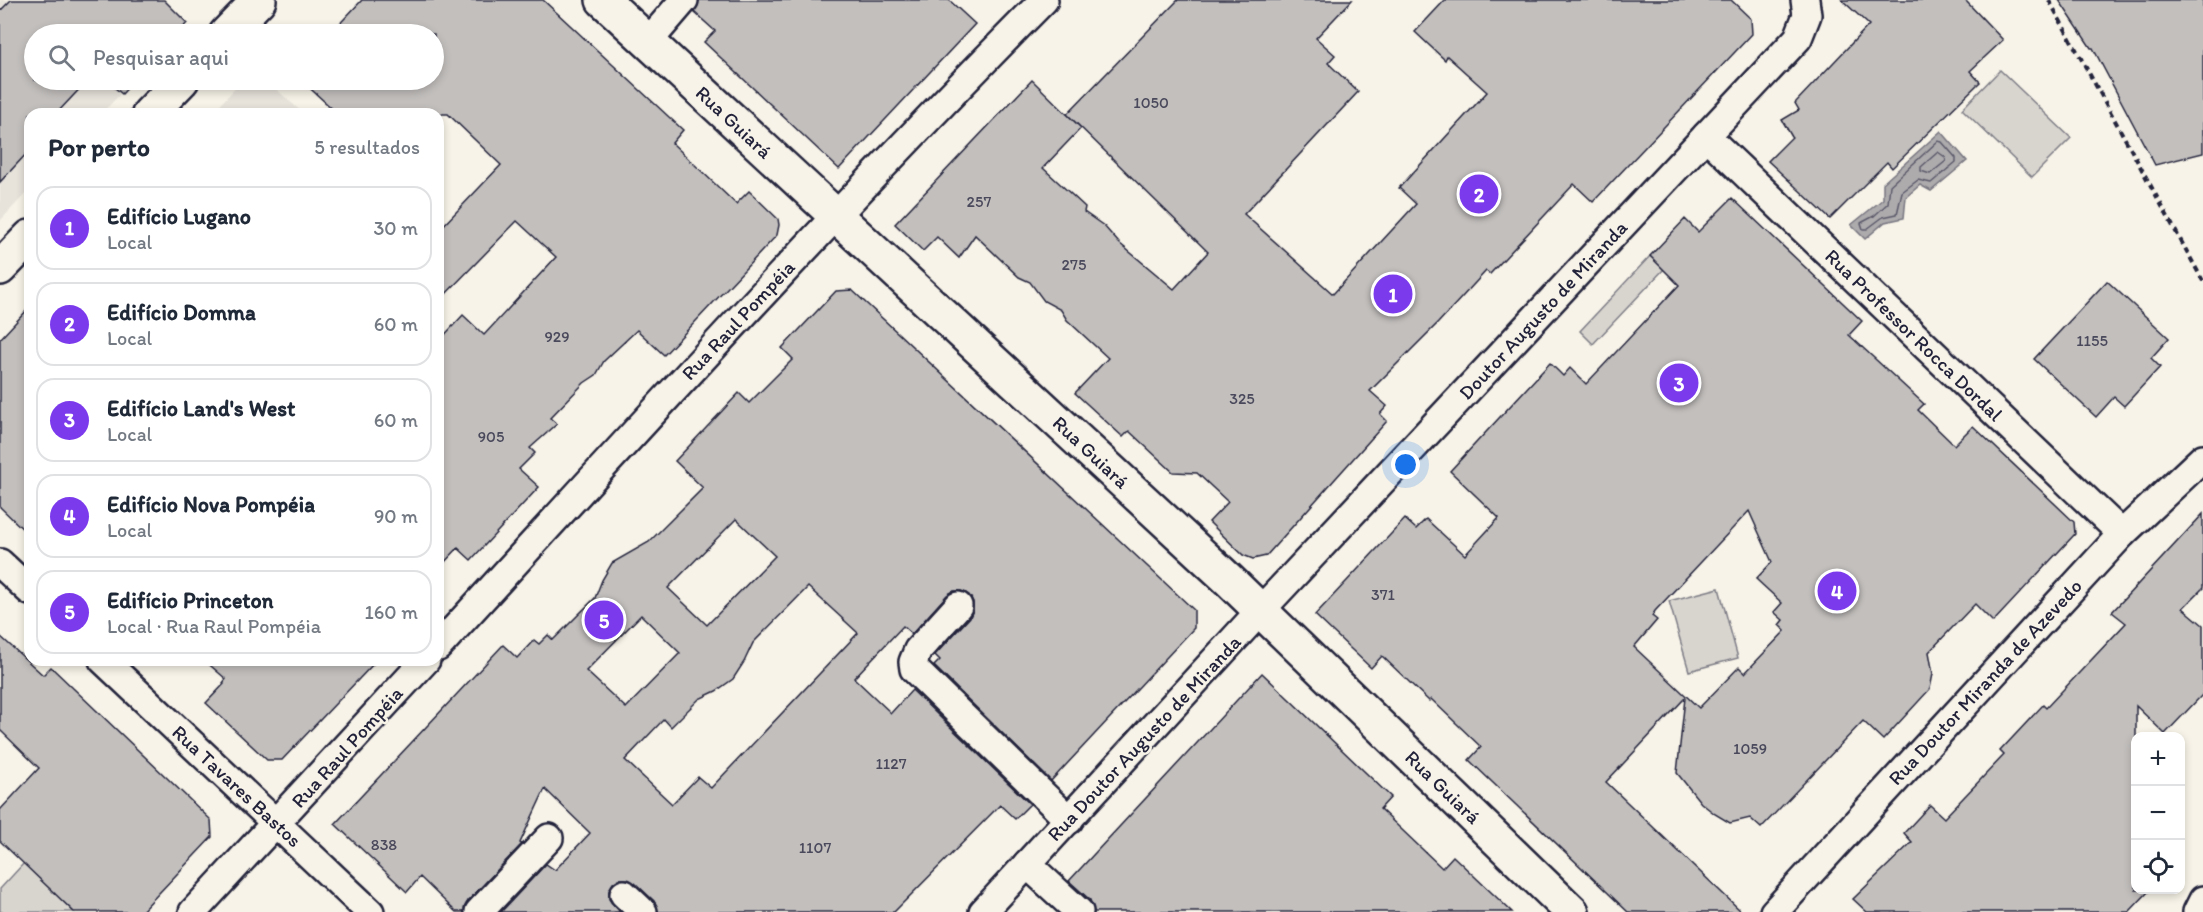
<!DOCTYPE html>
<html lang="pt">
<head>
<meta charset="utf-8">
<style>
	body { margin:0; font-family:Itim,sans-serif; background:#f6f6f7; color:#1f2937 }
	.controls { position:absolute; right:18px; bottom:18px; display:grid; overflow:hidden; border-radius:12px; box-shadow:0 3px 9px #0003 }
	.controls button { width:54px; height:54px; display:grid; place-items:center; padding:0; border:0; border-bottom:2px solid #e0e1e3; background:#fff; color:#1f2937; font:30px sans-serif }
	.you { position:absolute; left:1406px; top:465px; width:21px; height:21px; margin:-15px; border:4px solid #fff; border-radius:50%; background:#1a73e8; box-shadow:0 0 0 9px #1a73e833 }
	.badge { display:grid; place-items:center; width:39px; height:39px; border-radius:50%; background:#7c3aed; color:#fff; font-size:20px; font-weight:700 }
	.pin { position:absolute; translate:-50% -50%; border:3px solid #fff; box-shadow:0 2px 6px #0006 }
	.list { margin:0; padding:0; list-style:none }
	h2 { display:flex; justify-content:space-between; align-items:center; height:78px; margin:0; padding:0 24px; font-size:26px }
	h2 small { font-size:20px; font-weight:400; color:#747a83 }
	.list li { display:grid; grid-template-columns:39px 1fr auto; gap:18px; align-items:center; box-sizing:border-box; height:84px; margin:0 12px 12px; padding:0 12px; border:2px solid #e0e1e3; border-radius:18px }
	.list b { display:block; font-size:22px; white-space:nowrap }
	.list p { margin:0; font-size:20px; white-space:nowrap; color:#747a83 }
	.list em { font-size:20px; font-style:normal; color:#747a83 }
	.icon { flex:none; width:33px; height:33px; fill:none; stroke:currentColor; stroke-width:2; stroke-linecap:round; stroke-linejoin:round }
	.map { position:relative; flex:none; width:2203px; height:912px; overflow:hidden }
	.search { position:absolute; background:#fff; box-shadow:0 3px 9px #0003; left:24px; top:24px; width:420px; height:66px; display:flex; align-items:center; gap:15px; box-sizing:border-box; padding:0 21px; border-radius:33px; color:#747a83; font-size:22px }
	.panel { position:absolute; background:#fff; box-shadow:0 3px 9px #0003; left:24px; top:108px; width:420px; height:558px; border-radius:18px }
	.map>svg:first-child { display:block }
	.built { fill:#e7e3db }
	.green { fill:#d8d5cf; stroke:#7d7c85; stroke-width:1.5 }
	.water { fill:#aeabad; stroke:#76747f; stroke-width:1.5 }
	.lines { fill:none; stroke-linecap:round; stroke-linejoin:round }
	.shore { stroke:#5a5969; stroke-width:1.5 }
	.building { fill:#c2bfbd; stroke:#22223b; stroke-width:1.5; fill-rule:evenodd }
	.street-casing { stroke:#22223b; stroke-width:32 }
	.secondary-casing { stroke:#22223b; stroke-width:38 }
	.path { stroke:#22223b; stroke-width:4; stroke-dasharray:6 4.5; stroke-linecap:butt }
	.street { stroke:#f7f3e8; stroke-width:27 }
	.secondary { stroke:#f7f3e8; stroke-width:33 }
	.labels { text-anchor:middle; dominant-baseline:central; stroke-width:5; stroke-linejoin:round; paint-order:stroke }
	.number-label { font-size:16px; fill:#4a495c }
	.street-label { font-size:20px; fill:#22223b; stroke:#f7f3e8 }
</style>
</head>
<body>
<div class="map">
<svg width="2203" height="912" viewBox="0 0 2203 912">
	<rect width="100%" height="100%" fill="#f7f3e8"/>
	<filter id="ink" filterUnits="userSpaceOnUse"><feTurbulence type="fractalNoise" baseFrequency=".0167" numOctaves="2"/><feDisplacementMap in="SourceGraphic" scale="12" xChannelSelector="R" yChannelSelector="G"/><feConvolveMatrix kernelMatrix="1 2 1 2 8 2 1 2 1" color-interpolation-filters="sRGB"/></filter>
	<g filter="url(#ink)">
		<g class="built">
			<polygon points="0,0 93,0 129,34 34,34 34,80 134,80 101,114 30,114 30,189 0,221"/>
			<polygon points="243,80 266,80 304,114 211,114"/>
		</g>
		<g class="green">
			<polygon points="2000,70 2071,138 2032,177 1962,109"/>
			<polygon points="1650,256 1664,269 1593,344 1580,331"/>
			<polygon points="1719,588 1738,658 1689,671 1669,601"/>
			<polygon points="24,863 74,912 0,912 0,889"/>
		</g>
		<polygon class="water" points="1941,131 1967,161 1931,191 1920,185 1906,197 1904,218 1885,222 1865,239 1851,225 1883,199 1883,183"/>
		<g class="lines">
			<g class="shore">
				<polygon points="1938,141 1942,142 1956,158 1956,162 1931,183 1918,180 1902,192 1897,214 1883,217 1867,229 1863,229 1861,223 1874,216 1888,203 1890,185"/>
				<polygon points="1938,152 1945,157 1946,161 1930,174 1921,171 1921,167"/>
			</g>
		</g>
		<g class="building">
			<polygon points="11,0 164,0 187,23 177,34 34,34 34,80 88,80 56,114 30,114 30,150 0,182 0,11"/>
			<polygon points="362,0 543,0 683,130 672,143 736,204 749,191 778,219 779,225 777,235 664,355 637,330 604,361 596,375 584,383 550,418 557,424 530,448 535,453 519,469 539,487 471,560 458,548 438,569 438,342 463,315 484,335 556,257 517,221 438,302 438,231 501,165 448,114 338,114 301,80 434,80 434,34 330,34"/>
			<polygon points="699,0 949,0 975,24 839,169 704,42 715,31 694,12"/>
			<polygon points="1178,0 1352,0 1316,38 1335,55 1328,63 1358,92 1244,214 1333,294 1416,204 1399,188 1487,92 1447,56 1445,60 1415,32 1445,0 1731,0 1751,19 1752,34 1593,202 1574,184 1490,274 1486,271 1438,323 1370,391 1387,406 1380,414 1387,421 1266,556 1253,559 1243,555 1209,522 1228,502 1197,473 1173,472 1129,431 1123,437 1075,393 1108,358 1067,320 1061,310 1044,301 1030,282 1019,277 975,235 959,258 937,237 923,251 895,224 1032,80 1081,128 1043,168 1085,207 1084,212 1104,226 1119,243 1174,289 1208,252 1067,114"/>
			<polygon points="1842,0 1965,0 2003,40 1970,71 1980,82 1892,168 1887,162 1830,219 1768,161 1792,137 1782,120 1799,110 1795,103 1869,25"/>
			<polygon points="2059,0 2203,0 2203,153 2155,165 2093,48 2091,48"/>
			<polygon points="106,80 135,80 122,94"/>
			<path d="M1732,198L1862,321L1849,335L1924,404L1918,410L1954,445L1973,426L2074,522L2075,534L1993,622L1975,604L1929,652L1933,674L1930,689L1883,740L1863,721L1761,828L1750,818L1730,823L1715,814L1701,803L1677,773L1685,698L1606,782L1742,912H1628L1469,760L1481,747L1431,699L1429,701L1382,656L1371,668L1315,615L1405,519L1416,529L1426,519L1465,555L1499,518L1450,471L1550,363L1563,376L1570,368L1586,384L1679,285L1650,256L1685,219L1698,232ZM1749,511L1772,562L1756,579L1782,603L1774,612L1783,620L1779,625L1785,631L1745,673L1739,667L1699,708L1634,647L1657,620L1652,616L1655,611Z"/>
			<polygon points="2107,281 2169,338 2151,358 2160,367 2124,406 2114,397 2096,417 2034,359"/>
			<path d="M852,290L1194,610V628L1051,781L934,666L940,660L935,655L970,617L973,610V602L969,595L961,591H954L947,595L912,634L903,626L854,678L891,713L912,690L1030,804L1015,819L1000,805L894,912H658L654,901L635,883L627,879H619L613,883L609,891V899L620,912H501L546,864L555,870L590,833L545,789L520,843L522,844L468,901L464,912H456L420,877L407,892L335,824L503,645L517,658L534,640L539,644L548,635L553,640L595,598L602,580L612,563L649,542L703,488L675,461L739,393L749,403L793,359L782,348L836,291ZM736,519L775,556L707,625L668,588ZM808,587L858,633L711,788L698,777L672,804L625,760L664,719L671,727L699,699L716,691L733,679L744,662L753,643ZM641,615L680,653L626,708L586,671Z"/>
			<polygon points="30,307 30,536 0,507 0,339"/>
			<polygon points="2203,514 2203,588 2183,608 2203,625 2203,694 2165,734 2136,706 2136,890 2150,890 2129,912 1867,912 1853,899 1912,842 1904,833 1930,805 1944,818 2004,755 2000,751 2043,705 2046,708 2126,623 2112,612"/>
			<polygon points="0,636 43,675 51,667 211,820 212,837 141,912 74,912 0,841 0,810 39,768 0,730"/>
			<polygon points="204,660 377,660 282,760 267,760 206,703 224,684 223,683 226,679"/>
			<polygon points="1262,673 1391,797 1380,809 1442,868 1453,856 1512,912 1094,912 1090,900 1069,881"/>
		</g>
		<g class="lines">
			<defs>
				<g id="street">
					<polyline points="648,42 684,0"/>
					<polyline points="1706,136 2122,534"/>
					<polyline points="0,563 30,591"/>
					<polyline points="958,606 918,650 913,662 914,669 1069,820"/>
					<path d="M438,647C638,429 836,210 1044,0"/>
					<polyline points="103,660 370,912"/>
					<polyline points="1027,864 1079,912"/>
					<polyline points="624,894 643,912"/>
					<polyline points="193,912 426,660"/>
					<polyline points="479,912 549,838"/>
					<polyline points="983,912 1260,611 1798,38 1807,15 1805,0"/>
					<polyline points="1774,912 2122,534 2203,458"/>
					<polyline points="2197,912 2203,900"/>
				</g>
				<g id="secondary">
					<polyline points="603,0 1229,580 1572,912"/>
					<polyline points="226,34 259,0"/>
					<polyline points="149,114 182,80"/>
					<polyline points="0,268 30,237"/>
				</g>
			</defs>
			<use href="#street" class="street-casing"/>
			<use href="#secondary" class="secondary-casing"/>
			<polyline class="path" points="2049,0 2203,281"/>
			<use href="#street" class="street"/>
			<use href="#secondary" class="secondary"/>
		</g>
	</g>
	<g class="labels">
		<g class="number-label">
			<text x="1151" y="102">1050</text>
			<text x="979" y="201">257</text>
			<text x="1074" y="264">275</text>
			<text x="557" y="336">929</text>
			<text x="2092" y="340">1155</text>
			<text x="1242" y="398">325</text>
			<text x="491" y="436">905</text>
			<text x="1383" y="594">371</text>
			<text x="1750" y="748">1059</text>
			<text x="891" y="763">1127</text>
			<text x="384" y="844">838</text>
			<text x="815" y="847">1107</text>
		</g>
		<g class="street-label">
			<text transform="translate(734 122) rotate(43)">Rua Guiará</text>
			<text transform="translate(1543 310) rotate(-47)">Doutor Augusto de Miranda</text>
			<text transform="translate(738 320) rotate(-47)">Rua Raul Pompéia</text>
			<text transform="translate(1914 335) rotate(44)">Rua Professor Rocca Dordal</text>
			<text transform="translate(1091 452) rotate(43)">Rua Guiará</text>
			<text transform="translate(1985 682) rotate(-47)">Rua Doutor Miranda de Azevedo</text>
			<text transform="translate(1144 738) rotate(-47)">Rua Doutor Augusto de Miranda</text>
			<text transform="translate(347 747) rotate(-48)">Rua Raul Pompéia</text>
			<text transform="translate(237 786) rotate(43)">Rua Tavares Bastos</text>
			<text transform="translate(1443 787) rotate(44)">Rua Guiará</text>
		</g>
	</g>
</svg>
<div class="controls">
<button>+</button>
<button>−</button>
<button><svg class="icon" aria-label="locate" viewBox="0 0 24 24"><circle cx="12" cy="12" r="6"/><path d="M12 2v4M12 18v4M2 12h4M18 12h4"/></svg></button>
</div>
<div class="you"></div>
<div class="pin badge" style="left:1393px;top:294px">1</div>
<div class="pin badge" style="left:1479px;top:194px">2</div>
<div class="pin badge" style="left:1679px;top:383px">3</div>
<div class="pin badge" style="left:1837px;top:591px">4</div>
<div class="pin badge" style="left:604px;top:620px">5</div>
<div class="search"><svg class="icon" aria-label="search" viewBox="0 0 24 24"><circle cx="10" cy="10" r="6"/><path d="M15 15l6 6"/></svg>Pesquisar aqui</div>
<section class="panel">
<h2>Por perto<small>5 resultados</small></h2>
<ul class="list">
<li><span class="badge">1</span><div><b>Edifício Lugano</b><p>Local</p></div><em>30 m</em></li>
<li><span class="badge">2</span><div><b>Edifício Domma</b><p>Local</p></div><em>60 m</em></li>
<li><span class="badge">3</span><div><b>Edifício Land's West</b><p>Local</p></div><em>60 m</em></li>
<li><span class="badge">4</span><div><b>Edifício Nova Pompéia</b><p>Local</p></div><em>90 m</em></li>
<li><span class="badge">5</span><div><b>Edifício Princeton</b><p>Local · Rua Raul Pompéia</p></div><em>160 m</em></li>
</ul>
</section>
</div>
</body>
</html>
